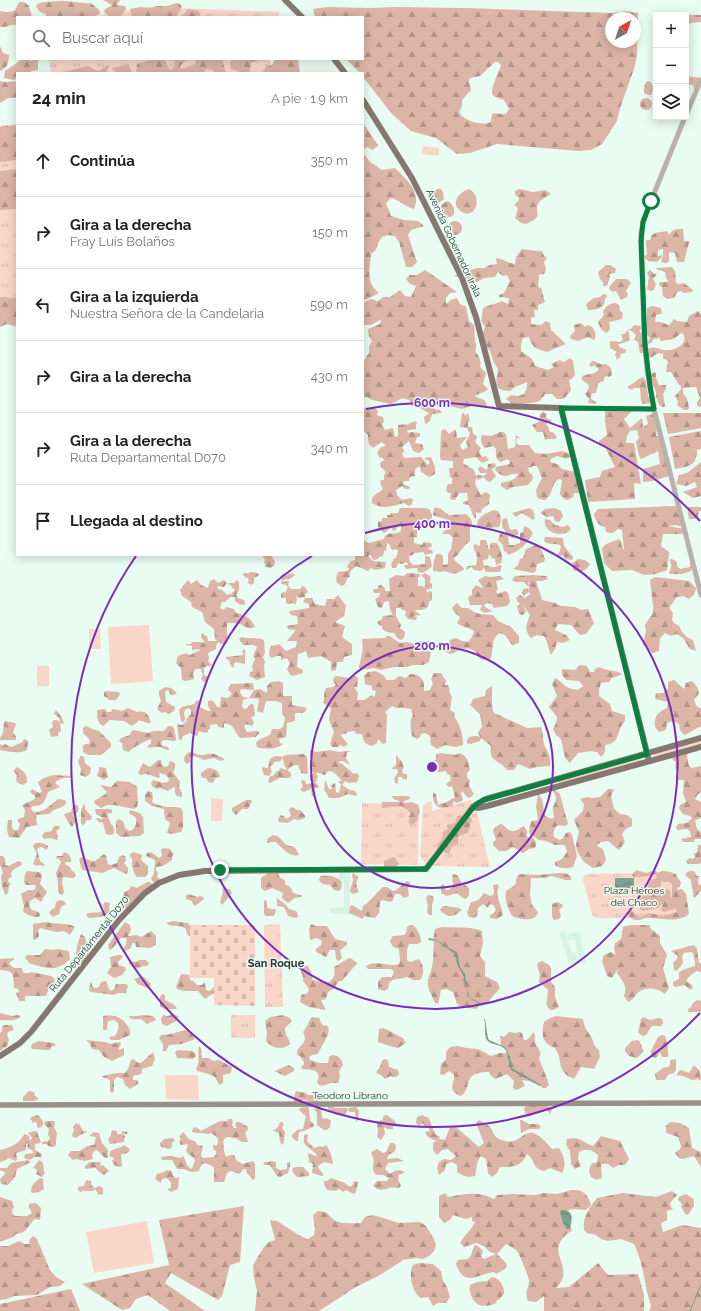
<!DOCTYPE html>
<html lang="es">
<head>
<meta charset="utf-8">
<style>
	body { margin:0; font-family:Raleway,sans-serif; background:#f2f2f2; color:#202124 }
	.controls { position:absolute; right:12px; top:12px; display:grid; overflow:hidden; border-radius:0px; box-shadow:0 2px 10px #0003 }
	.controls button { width:36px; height:36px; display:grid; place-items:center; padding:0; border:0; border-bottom:1px solid #e0e0e0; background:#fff; color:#202124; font:20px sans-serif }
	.compass { position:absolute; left:605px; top:12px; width:36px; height:36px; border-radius:50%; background:#fff; box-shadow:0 2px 10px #0003; rotate:39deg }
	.stop { position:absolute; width:12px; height:12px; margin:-9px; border:3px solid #0b8043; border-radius:50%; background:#fff }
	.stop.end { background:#0b8043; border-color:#fff; box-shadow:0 1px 4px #0008 }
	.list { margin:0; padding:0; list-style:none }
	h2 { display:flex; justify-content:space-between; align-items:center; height:52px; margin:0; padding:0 16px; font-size:17px }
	h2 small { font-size:13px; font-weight:400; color:#757577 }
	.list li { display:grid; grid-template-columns:26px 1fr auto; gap:12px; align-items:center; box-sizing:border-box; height:72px; padding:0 16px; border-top:1px solid #e0e0e0 }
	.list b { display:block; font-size:15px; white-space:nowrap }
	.list p { margin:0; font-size:13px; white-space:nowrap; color:#757577 }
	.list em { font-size:13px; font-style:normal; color:#757577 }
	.icon { flex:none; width:22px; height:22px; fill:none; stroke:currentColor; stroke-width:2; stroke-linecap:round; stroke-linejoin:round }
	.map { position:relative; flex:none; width:701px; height:1311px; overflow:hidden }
	.search { position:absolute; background:#fff; box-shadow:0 2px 10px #0003; left:16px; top:16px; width:348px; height:44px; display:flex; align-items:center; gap:10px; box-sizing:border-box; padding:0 14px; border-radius:0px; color:#757577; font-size:15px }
	.panel { position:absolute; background:#fff; box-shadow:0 2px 10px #0003; left:16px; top:72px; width:348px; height:484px; border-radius:0px }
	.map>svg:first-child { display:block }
	.built { fill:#d7f3e4 }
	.grass { fill:url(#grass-tufts) }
	.forest { fill:url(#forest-firs); fill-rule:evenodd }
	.cemetery { fill:url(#cemetery-stones) }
	.garden { fill:#fad6c8 }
	.water { fill:url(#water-waves) }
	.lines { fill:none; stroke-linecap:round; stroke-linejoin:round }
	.stream { stroke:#7ca28f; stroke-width:1 }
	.tertiary { stroke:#bab1ad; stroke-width:5 }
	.secondary { stroke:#9c8f8a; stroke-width:5.5 }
	.primary { stroke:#877771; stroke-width:6 }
	.route { stroke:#0b8043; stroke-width:5 }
	.ring { fill:none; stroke:#7b2cbf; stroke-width:2 }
	.labels { text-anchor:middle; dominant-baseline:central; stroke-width:3; stroke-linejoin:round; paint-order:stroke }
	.street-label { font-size:10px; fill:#2c3430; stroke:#e8fcf1 }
	.park-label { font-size:10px; fill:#4d1c08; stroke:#e8fcf1 }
	.neighbourhood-label { font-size:11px; font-weight:bold; fill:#2c3430; stroke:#e8fcf1 }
	.centre { fill:#7b2cbf; stroke:#e8fcf1; stroke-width:2 }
	.ring-label { font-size:12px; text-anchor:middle; font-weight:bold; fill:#7b2cbf; stroke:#e8fcf1; stroke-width:3; stroke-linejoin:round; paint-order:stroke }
</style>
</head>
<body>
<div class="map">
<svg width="701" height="1311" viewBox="0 0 701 1311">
	<defs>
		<pattern id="grass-tufts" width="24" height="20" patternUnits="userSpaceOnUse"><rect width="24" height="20" fill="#fad6c8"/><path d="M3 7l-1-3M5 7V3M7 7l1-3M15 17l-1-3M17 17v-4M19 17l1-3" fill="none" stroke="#d6b8ac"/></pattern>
		<pattern id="forest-firs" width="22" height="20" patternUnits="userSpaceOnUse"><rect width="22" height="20" fill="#dcb5a6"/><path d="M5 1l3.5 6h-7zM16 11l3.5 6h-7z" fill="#b39488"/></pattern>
		<pattern id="cemetery-stones" width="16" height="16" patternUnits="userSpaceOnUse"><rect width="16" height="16" fill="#fad6c8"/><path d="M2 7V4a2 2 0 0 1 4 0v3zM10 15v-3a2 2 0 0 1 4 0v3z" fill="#d6b8ac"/></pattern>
		<pattern id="water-waves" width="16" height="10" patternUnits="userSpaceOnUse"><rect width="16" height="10" fill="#7ca28f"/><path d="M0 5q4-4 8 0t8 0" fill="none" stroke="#668575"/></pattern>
	</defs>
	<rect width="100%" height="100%" fill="#e8fcf1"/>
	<g class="built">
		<polygon points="339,873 350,873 350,915 343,914 330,914 330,908 344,907 344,880 339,880"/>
		<polygon points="565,931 568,944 569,943 572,952 575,952 578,964 569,964 559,932"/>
		<polygon points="580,932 586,963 579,964 575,940 568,941 567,934"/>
	</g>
	<g class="grass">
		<polygon points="149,7 280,12 278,17 93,17"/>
		<polygon points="49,59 270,59 272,73 51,73"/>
		<polygon points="17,124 17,311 0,311 0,126"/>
		<polygon points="701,741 701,744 655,757 654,756 655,754"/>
		<polygon points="641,758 642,761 559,783 558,781"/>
		<polygon points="470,800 472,801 472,805 427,863 425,863 420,856 423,806 427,802 432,802 432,811"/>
		<polygon points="362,803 419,804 418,865 361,864"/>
		<polygon points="475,811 477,812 490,867 432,866"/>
		<polygon points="672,873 675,876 685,916 682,918 596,918 592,915 583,880 584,876 588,874"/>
		<polygon points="280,924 283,1007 265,1007 264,925"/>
		<rect x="231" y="1015" width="24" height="23"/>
	</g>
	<g class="forest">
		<polygon points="103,0 120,0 119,2 116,5 125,6 126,9 121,16 109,16 105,13 104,10 112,5"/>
		<path d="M61,1C72,1 80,4 91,3L100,11V14L94,17H46V14L40,12L36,7L37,4L44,2Z"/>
		<path d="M20,2H24L29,6L32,17H17V25C10,24 6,28 0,27V11C6,12 10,13 15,10L18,4Z"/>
		<polygon points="177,3 180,4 182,7 177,16 132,17 130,9 140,7 150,8 157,6 167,6"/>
		<path d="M327,7L369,8L396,7L465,8L612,13L625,11L638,13L637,56L634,69L620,108L617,121L602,144L591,150L578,151L497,144L470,153L457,154L436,138L411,131L391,113L363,77V73H360L346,59H363V17H315L313,9ZM611,18H635V42H611ZM495,62H498L501,65C498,75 492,83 492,94L495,97L504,100L509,109C505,119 499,111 492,114L491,121L489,123C479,125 464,121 459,112L462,106V100L471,90L469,81L470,78L480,76Z"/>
		<path d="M189,9L199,11L201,17H179C183,15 185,16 186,10Z"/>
		<polygon points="662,14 701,15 701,22 691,23 686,26 686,15 662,15"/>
		<path d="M0,46L3,53L9,55C9,63 7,68 0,71Z"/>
		<path d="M21,59H28L31,61L38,59V70L32,71L29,73L23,72L17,73V79L13,80L4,78L5,71C9,68 18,63 21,59Z"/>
		<polygon points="153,59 164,59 169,68 172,70 175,64 174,59 187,59 180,66 181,69 195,64 196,59 222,59 226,73 215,73 213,70 206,69 204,73 136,73 137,64"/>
		<polygon points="232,59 259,59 257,61 251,63 250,73 240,73 238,71 231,69 230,64"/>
		<polygon points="275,59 298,59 300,73 262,73 266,67 272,65"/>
		<path d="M107,65L110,66L105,73H59L87,66C92,67 95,71 99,71Z"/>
		<polygon points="126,65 129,65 132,73 116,73 112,68"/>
		<polygon points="686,76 701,78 694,90 693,85 686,85"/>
		<polygon points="0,81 5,82 17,81 17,98 8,98 0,103"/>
		<path d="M649,81C654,85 654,89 651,95H648L644,93V88L646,82Z"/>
		<circle cx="646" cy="104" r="6"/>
		<polygon points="363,123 378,145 373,150 367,147 363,150"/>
		<polygon points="17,125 17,160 0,162 0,127"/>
		<path d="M363,153L370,162L382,170L395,168C406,179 422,192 414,209C405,207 400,200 391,198L386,203L391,216L404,220L418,221L424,226L411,230L408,235L417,262L412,267H406L399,242L395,236L388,235L382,237L378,243L376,250L371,254C370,270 365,282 379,293L363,301Z"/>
		<polygon points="17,169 17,209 0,210 0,171"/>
		<polygon points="437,189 441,189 443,192 444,199 439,203 432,197 432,193"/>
		<path d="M469,189C483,196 476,220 462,212C449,204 459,192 469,189Z"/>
		<path d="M519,189L533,192L545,190L551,194C545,197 536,202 537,209C537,212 538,214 537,217L534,220L526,224L521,223L515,218L518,208L514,205L519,200V198L515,194V191Z"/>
		<path d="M447,201L450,202L454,208V214C450,220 445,216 441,211V205Z"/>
		<circle cx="455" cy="228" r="7"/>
		<path d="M677,229H683L684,241H690C687,248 686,255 684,262H677L675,253L670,252L669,253V261L667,263L661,262L663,256V249L658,250V256L662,255V257L657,262L648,261L644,257L647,254L646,242L647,240H650L652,235L655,233L667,231L669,235L672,231Z"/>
		<path d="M522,249C529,250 535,251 542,251L544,256L547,258L544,262L546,270L544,274L538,275L539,277L538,287L541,288L545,302L538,305V310H534L535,317L531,318V324L541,325L546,321L550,323L551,330L566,344L547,352L535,348L531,343L529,337L523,338L521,344V351L532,359L535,366L548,370L554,367L551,364L560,360L564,362L570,358L573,361L575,375L572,379L569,380L571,390L564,399H557L552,394H545C539,404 539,401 529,403C524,403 520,406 516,407L506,399L511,395L518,396L524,394L527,388V382L515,387L510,391C493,391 496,382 498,369L494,363L490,351L486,346L483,333L485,327L481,321L483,308C489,305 496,304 502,301L508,304L509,298L499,297V295L504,293L510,281L507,275L503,276L498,272L495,277L484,278L477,282H473C468,277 461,277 454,276L477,268H484L490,265L497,264L496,258C503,259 508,263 515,264L516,257Z"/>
		<polygon points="606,265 610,265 616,269 615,273 609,274 610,277 607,286 603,286 603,282 600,279 598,272"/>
		<polygon points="672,267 675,271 676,283 678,284 684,283 693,290 692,292 683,293 681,291 677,292 674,298 667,299 663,296 662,287 659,285 660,282 667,282 668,281 666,278 665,272 656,269 657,268"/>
		<path d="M425,270L457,292L450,293L446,298V304L451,300L457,298L460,304L466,307L469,321L474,325C475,330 474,334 475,339C475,346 478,343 475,351C479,356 482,361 480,367L486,373L483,384L488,389L486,391L474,396L484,400L487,404L486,407L476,405L462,409L446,405L433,406L434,409L440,410L442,413L432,414L430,421L426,424L425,423L424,417L429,413L418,407L412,406L409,400L403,398L391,404L372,400L367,397H363V362L369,353V346L372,341L369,336L368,329L380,324L382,319L371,325H363V303L371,299L378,301L383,297H390L400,290L405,296L411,297L416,286L410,284L406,279L410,275H417Z"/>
		<polygon points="650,270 654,274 657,274 653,279 656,284 654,290 651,291 647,289 649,277 647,273"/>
		<polygon points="616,279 627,279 631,283 626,291 628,294 627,297 621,300 616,291 613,292 610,290 609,287"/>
		<path d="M605,294L607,296L605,299C605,308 596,310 588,310L586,304L594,298L600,297L602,295Z"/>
		<polygon points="0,297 17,298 17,327 7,324 0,327"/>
		<polygon points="613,303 616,303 619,305 620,311 623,313 622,319 609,322 610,328 609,331 606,333 601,329 598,322 604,315 603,311 607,306"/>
		<path d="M652,306L661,308L662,312L661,314L656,315L655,322H660L669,325L674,319L677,321L687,322L689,316L698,311L701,314V407L697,406V402L700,398L696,387L683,388V394C688,397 688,403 689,408L688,410H684L677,405L678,401L675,396L681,389V386L679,385L671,372H666L668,362L666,359H663V354C658,352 655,355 651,358L645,353L647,349C657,345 657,350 666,350C676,351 689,343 683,334L681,333L674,339L661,341L659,338L654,339L651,343L647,344L650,338L647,335V308Z"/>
		<path d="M581,323L585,327L588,325C594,327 598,334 594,340L588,337L578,341L571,339L570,336L575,331L574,325Z"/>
		<polygon points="635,325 640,326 641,328 639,331 644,336 643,353 640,353 638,342 634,340 636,335 632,331 626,330 631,329 633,326"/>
		<polygon points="627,331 629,332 629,336 630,339 629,341 618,344 619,347 627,350 626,351 625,353 620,354 621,356 617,360 615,354 617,352 610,348 610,342 611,341 621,342 623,339 621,334 624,334"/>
		<path d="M594,361L600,364H606L611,368L612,375L609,377L606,376L604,378V381L598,383L596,393H593L591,395V399L597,402L595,404L588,403L589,399L585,394L589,388L588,384L582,380V376C588,373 594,376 599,369L594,365L592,367L589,365L591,362Z"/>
		<polygon points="656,372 656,378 659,385 666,385 666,389 663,394 665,406 664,407 660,406 656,397 656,392 654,387 651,384 648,374"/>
		<path d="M643,377L646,381C646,386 648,391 648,396L651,400L650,403L643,404L641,401L640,388H634L632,390L628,388V386C634,384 637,379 643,377Z"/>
		<path d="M365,408L376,409L378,411L377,415L383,417L384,422L382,424L385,430L393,428L395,437L398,436V425L406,424L408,425L410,423L416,421L417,424H416V429L410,430L407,431L408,433L411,432L420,433V437H417L415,443L422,444L424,449L419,453L413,451L409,441L402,447L405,451L402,453L404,458L421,457L428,465L430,462L424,458L431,457L435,467V474L429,477L421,472L420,466L415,469V476L410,477L409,481H404L403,484L410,487L409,489H405L402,486L396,490L397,495L402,500L411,498L413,500L412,504L409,506L404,503C393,506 384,510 372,503C370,495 378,494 383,489L380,482L381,480H384V475L386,472L381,467L380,463L384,460L383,458H380L377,453L380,448L386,445L381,442L373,448C368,445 368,441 368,435L365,432H363V410Z"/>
		<path d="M617,410L632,411L624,419L630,428L642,418L643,427L648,424L646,416L654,413L657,426L656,436H661L670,476C661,478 653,482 643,482V469L660,464L658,451L641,459L639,456L636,442L639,438L637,430L630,431L627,436L626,443H634L641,484L634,483L635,499L588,502L585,480L600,477L602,471L615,467L605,447L599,445V441L607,435L605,421V411Z"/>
		<polygon points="543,412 546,414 546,418 552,420 551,422 547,423 546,424 549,428 549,431 554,433 557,437 555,439 548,439 545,440 543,432 537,432 532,425 540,421 540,414"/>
		<polygon points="462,413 464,413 465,416 468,413 470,421 468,422 468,427 472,427 473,433 477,437 475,442 481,448 479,452 482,457 486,456 489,460 482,463 476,457 464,459 463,463 474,470 476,477 478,475 484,476 487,473 480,473 478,469 480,466 487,470 488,464 495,463 496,467 492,469 492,470 496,476 490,482 486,480 484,477 478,480 476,478 475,484 481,495 486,492 490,495 489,504 482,509 481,513 476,512 476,519 474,518 469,505 463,504 463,502 468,500 467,493 459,493 455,500 450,499 451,493 448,493 446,490 448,484 452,484 452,478 450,477 449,468 453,468 453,461 441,460 440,457 441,431 445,429 449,434 454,430 456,430 457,438 467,437 460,445 462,450 468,447 466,442 470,434 467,428 460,427"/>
		<polygon points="663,413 701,413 701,428 668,434"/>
		<path d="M701,431V449L697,450C697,467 688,466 675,469L669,437Z"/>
		<path d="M500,432H503L506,434L508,449L515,447L516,434L517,436L521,438H517L516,443L519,445H529L535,453L546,454L562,451L572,455V456L566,459L557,456L551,459L550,462L557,464L562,469L575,472L580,493H574L573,497L568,500L564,499L560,494L562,480L559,479C550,484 554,494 545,500L539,499L537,497L536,490L542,478L537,466H534L528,468L529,472L533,476L532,480L528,485L513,487L507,490L501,486V483C507,482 516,480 518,474C507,472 507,482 495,470L496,467L509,464L510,461L507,459L501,462C495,459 496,456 496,449L493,446L485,448C481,445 480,439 482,435L491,436Z"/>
		<polygon points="701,462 701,496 693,498 683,492 697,487 695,482 686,486 676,484 679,475 687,473"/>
		<path d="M677,506L684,527L675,525L668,526L684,529L682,534H663L661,546L669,552L667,570L656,574L644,575L632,570L612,571L604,563L602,548C607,542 613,542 620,539L623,549H624L622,530L618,529L613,533L606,532L605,527C597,525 596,522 594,514L598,509Z"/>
		<polygon points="687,507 701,507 701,511 699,511 697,519 689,519"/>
		<path d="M400,508H426L430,510L432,515L431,523L420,522V526H415V530H417V538L414,537V543L422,545L424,542L431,543L432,546L427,549L432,550L433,553L425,555L423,552L415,553L411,556L409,555L410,563H412V565L425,564V556L430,557L432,566C428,570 424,574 418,572L417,568L406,569L404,565H408L407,562L402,564L398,563L396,568H392L391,564L393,561V559L396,558L398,551L396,549L392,550L389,544L387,543L386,551H384L383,556L379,557V558L375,560L372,559L371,555H369L368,556L373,561L386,562L385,568L375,570L371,568L368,571L356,566L350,572V577H348L345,584L342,586L337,583L336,578L338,572L347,571L349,569L347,567L351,561L355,560V555H363V540L369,543L384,539C386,530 396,536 401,531V526H398L395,531H394L391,528L384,533L378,528V522L382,521V518H387V515H390L391,513H398Z"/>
		<path d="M434,508C441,507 444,512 449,515L466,514L471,519L472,523L470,528V541C462,546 461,553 454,558L455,561L463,567L464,570L454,574L444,571L440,572L433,571C433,566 434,558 437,554H440L443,556V565L448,564V554L451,549L453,538L449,534H442L444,531L449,529L450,522C446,518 439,518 433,515Z"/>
		<polygon points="529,508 533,510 535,518 533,520 522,513 516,517 512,513"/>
		<polygon points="555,508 561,511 563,516 559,522 555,521 553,516 547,517 540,513 545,509"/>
		<path d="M494,510L498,511C501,516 502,522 499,527L489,528L479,527L477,524C479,515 487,513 494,510Z"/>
		<path d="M507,518L509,528L511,530L516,529L518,531V535H515L513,538L508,536L509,545H514L520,543V533L523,532L524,527L525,526L530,529L533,533C528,543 519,552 508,555L506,551L504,552L503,545L498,540L500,534L506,532C502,528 501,524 503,519Z"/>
		<path d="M545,519L550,520L556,526L557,525L562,527L568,525L571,529C564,539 542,533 545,519Z"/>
		<path d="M545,537L563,538L564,546L573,557L572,560L565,559L563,555L558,556L557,555L560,551L561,546C556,542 549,546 544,541Z"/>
		<path d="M481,540H486L489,551L491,543H497C500,549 504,557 501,563L496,565L495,559L492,558L489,554L488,559L483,560L484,566L486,565C492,568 495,568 499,565L502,566L500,572H486L484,568L481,571L474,570L471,567L467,570L466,568L468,566L476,565C479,558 476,553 473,547L475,544L480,546V541Z"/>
		<polygon points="536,545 541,549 545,559 544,562 537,564 536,571 533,573 513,569 518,565 520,559 523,558 526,549"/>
		<polygon points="263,555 271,555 275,562 274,566 270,568 266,567 264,562 265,560 263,557"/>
		<path d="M578,559L585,560L590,564C585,572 581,573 573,570L572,563Z"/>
		<path d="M672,559L677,562V566L680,569L690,567V562H692L693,563L691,571L681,574H671L669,573C671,568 673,564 669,560Z"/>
		<polygon points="250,572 253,572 259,574 258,576 254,578 254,583 251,585 247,582 249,581 248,578 245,577 243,575 244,573 247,573 248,574"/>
		<polygon points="288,573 291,574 293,573 295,575 290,579 282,580 282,581 289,581 288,586 291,589 300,589 302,586 305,587 308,592 305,594 305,597 299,598 296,596 297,600 295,605 293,603 289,604 286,603 286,598 281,598 281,594 283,592 285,593 288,587 286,585 281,584 282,574 285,574 287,575"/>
		<polygon points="407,573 420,574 420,576 418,578 418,586 425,587 425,579 421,575 425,573 430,576 431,579 429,582 432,584 432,588 426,590 428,593 429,591 432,592 432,600 429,602 428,607 422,610 414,610 421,615 412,616 417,617 416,620 408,619 405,615 406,611 403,610 400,608 396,608 396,616 401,625 400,628 405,632 404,638 401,640 398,639 394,633 387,632 382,629 382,626 379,625 377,622 382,619 383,616 393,615 390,610 389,601 384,602 382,608 378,607 375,599 379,597 380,593 375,593 373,592 374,589 378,589 378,586 381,585 385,588 385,591 390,591 389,579 396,575 404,576"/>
		<path d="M533,575L546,576L548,579L542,581H536L542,600L555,603L561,606L575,607L581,610L588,609L594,623L586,634L580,635L571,625L558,624L555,630L566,635L570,640L563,643L557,642L555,649L551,655C548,648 548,642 544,636L537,635L531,638C524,630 526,625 530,615L523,605L526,612L523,615L519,614L517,606L520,604L517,601L516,598L520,595L525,598L530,594L529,592L524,596L522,593L523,589L528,588L529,591V582H528L529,586H527L524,582H515L512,580L515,576Z"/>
		<polygon points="485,576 490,577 500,576 504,579 496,581 498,589 496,592 498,594 505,591 508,593 510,602 507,606 494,608 492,604 487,603 484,605 485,607 492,611 485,613 480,610 482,605 470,605 468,597 472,595 472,590 476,585 484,589 478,580"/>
		<polygon points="655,577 689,581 696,588 694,595 689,599 683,596 677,597 669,608 673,613 672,620 674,623 679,626 682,632 687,637 693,640 696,651 690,649 683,638 677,634 671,636 665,633 660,638 659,651 652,653 643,644 646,631 645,625 653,613 653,606 650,580"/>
		<path d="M214,579L218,583L224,580L227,583L224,587L217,586L218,589L222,590L227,595L231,594L235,590L228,583H234L237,580L239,582V590L236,595L238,598L244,600L245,604L244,605L239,604L235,601V597H231L227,600V599L225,602H222L220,608L224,610L226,607L234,609L236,613C246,615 252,619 255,627C249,630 246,627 240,624C237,623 231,623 227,623V635L229,637L227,643L221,644L218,642L216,646V649L208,653L209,658L208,661L212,665L209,666H207L204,668V675L208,677L207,681L204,682L201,679L203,674L201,671L202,669H195L193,674L194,679L186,681L182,680L181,668L176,663L178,656L186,653L190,655L200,650L199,649L192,650V646L186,645V644H192L191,642H200L205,643L201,637V634L204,633V635L207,636L208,641H217L215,639L214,629L205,622L202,612L192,607L191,602L182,596L180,590L188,580L191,584L197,580L201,585L208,588L210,581Z"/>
		<path d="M338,595L346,606L344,616L335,622L345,626L342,637L352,644V655L344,657L343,662H337L336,670L331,671V662L321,656L308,658L306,651L298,654L297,667L303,670L302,673L293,676L290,675L287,669L290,664L287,658L281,660V656H277L271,658C268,654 269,651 271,646L279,644L286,651L296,647L297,641H287L295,631V630L288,629L287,626L298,624L297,616L291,615L289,612L290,611L309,608V604L303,602L305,598H312L315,604L325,606L327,599H334Z"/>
		<path d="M457,603L462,608H468L474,612L480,614L493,615L498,621L511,627L519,636V643L512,645L505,635L499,633L494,639L491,659C474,663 481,651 470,649C463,647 456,652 451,654L445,652L450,640L456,638L462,641L468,642L472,637L474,631C468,627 462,627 457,623L460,617L455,613L452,608Z"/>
		<path d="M388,636L391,637L400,643L407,642L414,644L420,641H433V647L424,645L421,647V650L431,652L429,662L423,665H413L407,667H394L381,670L374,668L361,670L359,667C361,658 364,649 362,639L385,638Z"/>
		<path d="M242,637C248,639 259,637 264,640L265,653L263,657L265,662L264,666L265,677L257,680L249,676L250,672L253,671L252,666L255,659L253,656L257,647L254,645H243L239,639Z"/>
		<polygon points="245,649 245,664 236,662 234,664 234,668 231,666 229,660 226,659 226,657 244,655 242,651"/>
		<path d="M580,665L587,666L590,672H594L595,669L599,667C607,671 615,670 623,674L612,678L609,682L601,683L599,690V696L610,704L612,711L625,715V721C615,731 622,743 605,745V752L601,757L597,752L591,751L578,753L570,763L565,758L561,739L556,735L553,729L556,723L557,717L549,707L557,696L552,684L555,678C566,684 563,688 578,690L583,686L579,681L566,680L562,675V669L575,670Z"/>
		<path d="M376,671L383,675L387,680H394L399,676L406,678L410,674C421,674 425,680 424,691L430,690L431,687L433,684L431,679L434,673H441L446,681L444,685H448L450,689L449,691L452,697L450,710L455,713L454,716C460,724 463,735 463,745L456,747L445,745L437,749L431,745L430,736L425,733L421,734L420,737L417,739L412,736C411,729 409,721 413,715L411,709L404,708H397L392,706L385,712L387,715L386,743L383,744L378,739L377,743L372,746C365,744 363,741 362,734H357L354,731L347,732L346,734H342L341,736L348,744L344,747L340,745L338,747H332L330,744L334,732L329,720L331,708L323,703C325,698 323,693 326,688L334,687L336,685L334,683L333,679L336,676L350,678L352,676H356L358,678L357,687H354L358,693L357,700H364L372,695L375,697V695L376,691L372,690V686L365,684L364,676L368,672Z"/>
		<path d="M674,680L684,689L686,683L692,681L697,687L699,693L694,700L697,707L701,708V727C694,728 691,733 684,735L680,730L679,724L673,721L667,723L666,730L659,732L655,727C654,717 657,712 667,708L668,702L655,699L656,693H663L668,689V682Z"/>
		<path d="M279,681L283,683V696H292V705L307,708C306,714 300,713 295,713V721L287,723L286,737L279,739L280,743L283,744C276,750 268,749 259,748L257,747L256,743C260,738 264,738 270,735L272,729H280L283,727L285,718L282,714V703L276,701H266L263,713L257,711L259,699L249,698L254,690L241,689L240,692L243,697L249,698L243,700L242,706L244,709L247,708L252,703L254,706L255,715L253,717L251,716L254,723L252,726L246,724L244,726L247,732L257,731L260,733L257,735L256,737L240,738L232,726L225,723L224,724V728L218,727L217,724L210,725V729L208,730V732L205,733L199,731L197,736L190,733L183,736L182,739L179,740L177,724L182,725L187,721L186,719L191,714V710L188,708L185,710L184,713L185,719L184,722L181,721L179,710L182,707L194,704L197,700L200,702V707L208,711H211L208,706V701L211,700L214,702L217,707H220L221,697L228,698L232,694L230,691H228L229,687L231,684L253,683L254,690L260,689L267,693V686L271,682Z"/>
		<path d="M492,686C493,695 490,704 494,713L527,728L541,727C543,732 543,735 543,740C545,751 552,754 550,766L537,767L530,769L518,764L514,770H507C499,759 488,763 491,746L481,738L480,741L471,744L467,743V740L469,737L474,736L480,737L478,732L482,727L480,714L470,705L473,699L485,696L486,690Z"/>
		<polygon points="165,687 171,688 177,693 174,695 171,695 168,690 165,692 166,702 175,707 174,711 168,714 165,712 162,713 157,709 161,701 159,695 159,691"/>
		<polygon points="107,691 119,692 120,695 116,700 109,700 104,696 104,692"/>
		<path d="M128,708L137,712C146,710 149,715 151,723C145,724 143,720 138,721L136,723L132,726L124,721L110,720L103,726C97,723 97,716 97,710L105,709L107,712H111L112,709L122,711Z"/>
		<path d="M56,710C60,714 63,719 64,724L60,723L61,731L58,733V736L51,737L49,730L53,727L52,722L54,720H57L59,722L60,720L58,717L54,714Z"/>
		<path d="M5,721L15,723L16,725L13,732L16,737V740H0C0,736 2,736 3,732C4,728 3,725 5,721Z"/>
		<polygon points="86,726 92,729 99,731 111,743 111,747 101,755 88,755 83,752 83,746 85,744 89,744 90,740 83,733 83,728"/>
		<path d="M168,726H172L174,728L176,739L175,741L165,740L162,741L161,745L168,747L169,750C164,750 164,748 160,747C155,746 151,749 147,747L151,743V739C145,741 133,747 129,752L123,750L122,743L119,741L121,738L130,735L131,732L133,730L148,733L154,731H164Z"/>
		<path d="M24,739L27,740L28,743L27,750C20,754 7,752 0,750V744L3,746L5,744L11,747L23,742Z"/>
		<path d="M310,750L316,752L330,750L339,752L346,751L354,752H347L346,758L350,765L343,761L337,762L342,764L354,774L357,773L359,776L357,782L349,783L345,781L342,785L350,790L355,791L357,795L356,796L348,794L339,798H329L324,789L325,780L329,789H332L331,785L335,783L336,792L339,793L341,785L338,781H342C338,777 333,769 327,772L325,775L319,773H315L318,776L316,782L314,783L310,780V775L314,773L310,769L312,760L310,757Z"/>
		<path d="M190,752C194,752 199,756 203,755C211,753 216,753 224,759V760L220,761L214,758L204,760L192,755L190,757V762L187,764L184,761C184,756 186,753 190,752Z"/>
		<path d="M442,753C446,755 449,753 455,755L460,753C468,757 468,762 470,770L467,773V777L470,781L469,786L474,794L471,797L468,798L462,791L461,793L463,799L462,801L456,803L454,801L452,806C440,810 432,807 433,793L436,794L438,805L442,803H445L455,797L452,786L449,787L446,784L451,780L450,775L447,774L446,771L434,773L433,762L436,759V754Z"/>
		<polygon points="688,753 687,756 689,766 692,768 701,766 701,793 698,794 695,799 701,802 701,818 695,820 697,829 701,832 701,839 695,839 694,842 683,842 681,839 691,837 690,831 687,829 677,830 676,827 678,824 687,823 692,818 690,816 683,814 679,808 680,805 686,802 683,793 684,780 678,780 679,773 675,768 676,762 673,760 672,756"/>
		<polygon points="304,754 307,757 308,773 306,774 301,773 298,765 294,765 287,770 291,773 291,776 289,778 280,778 270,783 268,781 270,776 273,776 277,771 279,771 280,768 287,770 284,764 283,759 281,759 281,761 274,762 273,765 270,766 272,772 269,776 264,775 262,769 263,767 268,768 270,759 275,756 283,757 285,755"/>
		<polygon points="396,755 400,760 401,760 404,768 402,770 403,774 407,774 407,780 403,779 401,777 398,777 398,783 396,784 394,779 398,772 397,769 392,769 392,768 396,765"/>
		<polygon points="81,756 84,757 85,763 91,768 90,774 86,777 80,775 81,769 78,761"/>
		<path d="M158,760H161L162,765L165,767L168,766L170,761L175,763V768L173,772L180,782L179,787L182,793V797L177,796L175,793V788L174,787L168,791L160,788L157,789L152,786L151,783L153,780L163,783L168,782L169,779L166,775L159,773L160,777L158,778C152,776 147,772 141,775L138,773L143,763L150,767Z"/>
		<path d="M17,767C23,770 28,775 27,782L23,785L18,783L16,780L17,775L13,771Z"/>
		<polygon points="99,767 106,768 108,777 104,780 97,776 99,770"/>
		<path d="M208,768C214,768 219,771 220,777L215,778L213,783L208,782L206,778H203L201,776V773Z"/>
		<path d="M53,775L71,776L73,778C67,777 58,778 55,783L60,787L48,792C46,800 43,807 33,806L31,808L32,811C42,815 50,805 58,799L65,800L66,803L64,806L54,810L49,814L36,815L37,825L27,827L19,838L9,837L7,830L8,820H12V827L14,830H18L20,824L18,822V819L24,817L25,810L22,805L35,799V796L30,792L32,789L39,793L42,792L38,782L44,778Z"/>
		<polygon points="303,780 305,781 306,784 316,783 319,786 318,788 315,788 314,797 312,796 311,789 310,789 304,792 300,790 303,786 301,781"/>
		<polygon points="117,781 130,782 137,787 138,802 137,807 134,809 114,805 107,805 101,808 95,804 94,801 104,795 107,792 100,785 111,787"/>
		<polygon points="608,789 614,789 611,796 614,809 620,814 627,815 632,819 632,826 626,829 622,834 625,842 619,850 608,841 601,842 596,846 603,849 606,860 602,866 593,868 584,862 577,851 576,844 579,832 574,820 583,811 584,804 580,799 587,797 593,798 600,797"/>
		<path d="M552,790H555L560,794L568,824L565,826L558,825C554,828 553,832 554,837L560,840L563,838L566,833L570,832L572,835L577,856L573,867C567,869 560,869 555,865V862L562,859L567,852L565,845H555L546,841L539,840L530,834L529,831L531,821L538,820L536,807L538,794L542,799L545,816L552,819L554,817C554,815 553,813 553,810C552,803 561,801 552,790Z"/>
		<path d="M148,791L152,792L153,798L152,802C156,805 165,807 170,807C183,807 183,807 183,820C183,825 184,827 181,832L172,834L167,833L170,823L165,819L164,809L152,806L145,801V795Z"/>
		<polygon points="392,796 408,796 411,798 403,802 405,803 412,802 418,805 420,811 417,821 412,825 409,823 409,816 411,814 407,809 404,808 402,806 382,808 382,802 401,802 394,799"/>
		<polygon points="246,800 251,800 252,801 248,809 242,809 236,815 232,811 232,808"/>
		<polygon points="84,804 85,805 85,809 92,817 91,820 87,820 83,826 81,823 81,810"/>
		<polygon points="73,805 77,805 79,808 77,813 74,814 73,816 77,820 72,827 68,822 64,814 71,812"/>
		<polygon points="291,807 294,808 297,810 300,810 305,815 305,818 299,820 294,819 288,823 279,822 278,819 281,815 284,816 286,819 291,816 289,810"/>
		<polygon points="95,809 109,809 112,810 112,813 107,814 111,824 114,828 114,834 110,835 106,834 103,823 99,822 96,819 96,818 102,819 103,818 96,814"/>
		<path d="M130,810L140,813L143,817L144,833L140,836L121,837L116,833V822L118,819L123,821L125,828L129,831C135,830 137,824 136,818L129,813Z"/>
		<polygon points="460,815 463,816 462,820 459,821 458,824 438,848 438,844 442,839 443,832 448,828 447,825 455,823 457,817"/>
		<polygon points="470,817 472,819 468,833 458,836 458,844 452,847 449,853 445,853 443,850 467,818"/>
		<path d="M500,824H502C512,834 513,832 524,826L527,831V836L528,838L532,837C535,840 538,843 535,848L529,849L523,853L513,847L506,851H499L493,845V842L496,840L493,831L494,828Z"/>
		<path d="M54,826H59L60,828L56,831L58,836L57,840L50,838L44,839L42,836L45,832C52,831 51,833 54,826Z"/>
		<path d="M273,835C282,837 281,841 287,845C296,849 292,843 299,854L298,855C291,858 281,847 276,842H271L268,843L267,842V839Z"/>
		<polygon points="35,843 43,843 48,846 47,850 41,847 38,848 37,849 40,861 44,864 45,866 38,865 36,866 33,864 37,854 33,846"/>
		<polygon points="698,845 701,845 701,863 698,864 688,864 686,861 690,858 693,859 695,857 694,853 697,853"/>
		<path d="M163,848L170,849L174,854L172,857V860L163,866L156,867V870L158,873L157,877L162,880L155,883L152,881L151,878L154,874C153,869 156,865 155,860L146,856L147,853L151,852L159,858L162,856L161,850Z"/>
		<path d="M64,852C68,853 72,857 71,862H66L65,864L71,868V870L75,873L76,876L73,878L63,877L62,882L64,893L62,895L58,892V882L56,873L61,862L59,859L56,858L57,856H62Z"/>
		<polygon points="134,852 142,855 141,860 148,866 148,873 145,877 137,877 135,875 132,866 132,859 130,856 131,853"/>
		<polygon points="104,854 106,856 108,864 111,865 117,863 119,857 122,855 125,856 126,860 124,863 128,868 128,872 126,874 114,868 102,873 82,870 79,859 82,857 91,861 95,861"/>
		<polygon points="0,856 3,856 5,859 5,865 9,866 18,861 21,862 22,865 13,870 11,873 12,877 9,878 8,881 11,884 9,886 8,893 5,895 2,886 1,876 3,873 0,865"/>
		<polygon points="393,857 395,858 399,864 397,866 384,868 384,861"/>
		<path d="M636,870L646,873L655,870L658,873C663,869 670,872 676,874L677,877L681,882L680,887L677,888V890L682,889L686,894L689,914C677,924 660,917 645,918C642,919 639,921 636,920C633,920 630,917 628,915V912L631,910C637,916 640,919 648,913L664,916L677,912L676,909L664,912L661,910L663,904L660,905L659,908C653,910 649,909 643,911L640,909L639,900L642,897L647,895C647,890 648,883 652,879H655L657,877L656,874L649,876L634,877L632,875ZM661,880L663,882H669L672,884V899L671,897L670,890L667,889L661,892L656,888L661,886Z"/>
		<path d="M27,871L38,872L41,873L42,877L40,884L47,892L41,902L35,898L30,901L29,905L31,909C34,912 40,910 40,916C35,919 27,915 23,911L24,906L21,894L28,890H34L36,888L35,885H26L24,882L25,874Z"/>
		<path d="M690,871H694L697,876H699L698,884L701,885V891L694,898L693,896C694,890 691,887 691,880L686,876V873Z"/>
		<polygon points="268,873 278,873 280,878 285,880 285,884 291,888 293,893 303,896 295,898 288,903 282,898 283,893 272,888 265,891 261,888 261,878"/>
		<path d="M353,873L359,877C356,882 355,885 359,891L357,893L352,894L350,891L353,880L352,875Z"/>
		<path d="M561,873L568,874L571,877V880H565L552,876L545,878H531L530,895L532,905L538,912C536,923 519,919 512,916C508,908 504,900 506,891L515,885L516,882V879L519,874L537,875Z"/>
		<polygon points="452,874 457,875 462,883 469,888 469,895 466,899 463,898 457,893 447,896 441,893 441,886 443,884 446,890 448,890 453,887"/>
		<path d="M321,876C330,875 336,876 342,882L341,889L339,891L334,890L330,885L323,884L320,882L319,879Z"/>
		<path d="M407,881L411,883L408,888L409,896L404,898L400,894H395L393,900L391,902L381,900L380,903L379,913L375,918L364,916L363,919L349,913L350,906L352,905L362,911L363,906C372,900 376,893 383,887H387L393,891L396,890Z"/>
		<polygon points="147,882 150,882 153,885 124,912 121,908 123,902 124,892 129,890 131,886 137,888"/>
		<path d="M497,884L499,886C494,896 502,905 503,915L497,919L490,918V915L493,914L496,909L492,904L489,905L488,908L483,904L478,908L477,916L474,918L469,917L467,913L471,902C478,902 480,898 484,893L490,896L493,895L494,892L493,885Z"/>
		<polygon points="225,888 230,889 232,893 222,905 220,902 223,892 222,889"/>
		<polygon points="188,894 198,897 200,896 203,897 204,899 195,906 193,904 192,901 186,899 186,896"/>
		<polygon points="428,895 433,896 434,899 432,905 432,915 429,915 427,912 428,906 426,898"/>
		<polygon points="277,898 285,904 289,909 296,911 298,915 298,917 295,918 288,916 284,907 277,906"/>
		<polygon points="59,900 64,901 66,904 61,907 59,914 53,917 49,913 51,910 55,908 56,902"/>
		<polygon points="264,900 267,901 267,908 272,909 275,909 276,911 274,916 266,916 264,914"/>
		<path d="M105,902L110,903L109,908L110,911C108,913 106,915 103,916C100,918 96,917 92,918H89L86,915L88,913L103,912L104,911L103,905Z"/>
		<polygon points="558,902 563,905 563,906 559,910 561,916 559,919 554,920 552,917 552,904"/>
		<path d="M445,906L459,908L462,910C454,917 448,919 440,910L442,907Z"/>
		<path d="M173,921L188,923L191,927L190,936H189C186,934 187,930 185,928C179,924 171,928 166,923Z"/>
		<path d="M46,922C56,925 68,922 75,927L70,935L64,931L56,932L40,928L38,931L39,936L37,939L33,940V924Z"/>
		<path d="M125,922L130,925L131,930L128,936L137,935L141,937L151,931L156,936V945L150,948L136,947L135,943H132L131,948L123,952L122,951C124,947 128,945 126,938H121L112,949L109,950L108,945Z"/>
		<polygon points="311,924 316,926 327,926 335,939 347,942 347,945 340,950 342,958 340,960 338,961 336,959 335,950 330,950 326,957 316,952 316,949 321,945 322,941 317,938 310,940 309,929"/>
		<path d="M410,925H413C417,928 421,936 421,942L418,944H409L407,950V960L410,962L419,959C424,965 425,975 420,980H413L407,977C401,980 394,977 389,983L388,989L384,991L378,989V982L382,977H392L394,971L391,969H368L366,966C376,959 390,968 399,964L400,961L399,949L393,947L390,941L393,936L404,935L406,933L407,927Z"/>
		<path d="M630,925H650V928L660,936V943L667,955L663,968L669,988L665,994C659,989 648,986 640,991C635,994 634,1000 628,1002L624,996C628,985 622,981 617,973L619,968L612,978L607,976L602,961L604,955L611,952L616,955L614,949L615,943L621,939L623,927Z"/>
		<path d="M442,927C454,928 471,926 482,931L483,943L480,956L485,962V976L497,982L500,988L487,1003L481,1004L476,1009L462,1007L457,1004L453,992L447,989L441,990L438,1004L435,1003C433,998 429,991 428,986C427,978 431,973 432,967C435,954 432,941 435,929Z"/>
		<path d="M81,934L85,937L89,952C87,957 85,962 79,963C73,955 78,942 81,934Z"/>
		<path d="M694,945L697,949L699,963H701V972L697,971C692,974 689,976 686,981L692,985L693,988L690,990L685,985L675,987L673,985V982L679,979V972L685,969L695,966V963L693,953L690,952L684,953L682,956L683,963L677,971L674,970L673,963L677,959L678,956L671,951Z"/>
		<path d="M45,949L53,950L58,949L68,951L69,952L70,959C57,973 45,968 29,963L25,957L27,955H40Z"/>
		<polygon points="118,955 121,955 123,957 118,962 119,965 125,967 126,970 122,975 114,978 107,973 111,967 110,957"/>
		<path d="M14,958V960L11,961L9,964L14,968H22L23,973H30L31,972L51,976L54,978L55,982L49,988L46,996H25V1001H19L16,993L19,992L18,989L14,988C13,974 15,971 0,970V959Z"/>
		<path d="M349,958L352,959L357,963L342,981H339L333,989L328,992L326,999L321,1000L325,1008V1010L309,1007L300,1002L301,995L308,993L309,989L303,981C304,975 300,972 299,966L302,964L308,966L313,976L312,979L315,981L329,982C335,978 335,974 334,967Z"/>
		<polygon points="139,960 146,960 149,963 147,966 143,966 137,969 129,964 129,961 136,962"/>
		<polygon points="542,961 549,965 551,968 551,982 555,987 555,997 559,1007 553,1010 550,1010 546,1004 547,1001 548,990 539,982 540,975 537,965 539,962"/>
		<polygon points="181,974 189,975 190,980 193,981 197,985 202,985 205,982 206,990 210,991 214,987 215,992 213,994 209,996 205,999 198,991 184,991 177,989 176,987"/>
		<polygon points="139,977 144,977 151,984 149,989 138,984 134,979"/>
		<polygon points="92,981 92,986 95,988 99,987 101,982 105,981 107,982 108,987 111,991 114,989 116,984 126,984 128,986 126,993 118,993 114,995 91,992 89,990 90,984"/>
		<polygon points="162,994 165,995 165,1000 173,1004 177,1008 176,1009 164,1009 160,1006 160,997"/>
		<polygon points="697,1000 701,1001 701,1012 688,1012 688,1009 691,1007 693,1003"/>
		<path d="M0,1013L12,1016L18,1015L21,1016C16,1022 7,1020 0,1020Z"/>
		<polygon points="174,1014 179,1017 176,1021 167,1026 162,1024 161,1019 163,1015 168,1016"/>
		<path d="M143,1015L153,1016L156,1020L147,1024L141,1019C136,1019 131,1021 129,1016H138Z"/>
		<path d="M283,1015L290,1018L292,1021L285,1028C285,1037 289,1037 290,1044C283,1051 271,1048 266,1041L267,1034L265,1021L270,1017Z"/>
		<path d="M103,1016C118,1014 123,1018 130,1030V1035L119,1040H111L109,1037L115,1036C119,1030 121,1023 114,1020L108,1021L107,1030H103Z"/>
		<path d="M556,1016L583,1019C584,1027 587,1030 591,1037C595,1043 592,1044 599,1050L600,1057L594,1069L581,1067L574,1079C555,1071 564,1061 555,1048C542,1043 541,1035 544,1022L550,1018Z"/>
		<path d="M312,1017L319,1018C320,1019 320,1022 322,1024C325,1028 324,1023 328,1027C332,1032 320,1048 318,1054L312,1055L309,1057L310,1060L320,1063H328L329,1057L332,1055C338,1055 342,1059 343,1065L339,1071L340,1077L338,1083H331L322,1086L319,1085L317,1082C323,1069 311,1070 302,1069L301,1066L304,1065V1062L300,1056L297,1055V1051C300,1045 309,1042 303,1032C308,1027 308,1021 312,1017Z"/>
		<polygon points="643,1017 650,1020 659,1018 662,1019 663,1023 661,1026 652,1026 646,1035 643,1036 638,1033 641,1019"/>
		<polygon points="5,1025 12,1025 14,1030 8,1032 7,1035 9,1040 7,1046 0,1051 0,1033 2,1031 2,1027"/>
		<path d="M383,1028C390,1030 395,1035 403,1038L406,1043L398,1048C391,1047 385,1044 378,1042V1039L379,1029Z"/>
		<polygon points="185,1030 191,1033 195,1039 182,1044 169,1045 166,1051 163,1051 163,1044 159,1038 161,1035 171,1034"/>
		<path d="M509,1032L516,1033L519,1032L522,1033L524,1040H527L534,1032C536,1036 534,1038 535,1042C537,1049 543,1050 539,1058C542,1067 546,1075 549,1085L546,1088H543C538,1084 529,1080 522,1080L525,1086L516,1090L513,1088L514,1081L507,1074L496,1079L491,1076L489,1072C459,1072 474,1090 460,1096C446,1088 455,1085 454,1075L449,1071L444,1075L440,1074L441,1064L446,1059V1052L450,1047L457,1046L467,1048L478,1049L491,1056L500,1053H506V1050L501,1046L500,1036L504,1037Z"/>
		<path d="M662,1035L665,1036C667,1041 669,1053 668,1057H662L660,1052L656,1058L651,1057V1051L658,1037Z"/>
		<polygon points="86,1040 105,1042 110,1044 120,1042 121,1045 118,1049 119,1050 124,1048 124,1055 112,1061 104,1057 99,1050 92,1049 90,1044"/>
		<path d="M638,1040C642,1043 641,1048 644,1051L637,1058L629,1056L625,1051V1048L632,1041Z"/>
		<polygon points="39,1041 54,1043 56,1046 52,1046 50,1050 48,1050 32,1049 31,1047 32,1044"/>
		<path d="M199,1046L201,1048L202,1058H209L213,1061L219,1060L232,1067L231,1073L223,1075V1083L219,1085L215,1077L209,1074L197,1071L196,1068C201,1062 197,1054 199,1046Z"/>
		<polygon points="178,1050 192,1051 195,1053 196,1056 193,1059 177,1058 175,1052"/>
		<path d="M153,1052L155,1059L152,1066L142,1069V1073L139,1075H136L133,1076V1080H137L139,1083L130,1089L125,1085L123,1079L117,1077L114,1080V1091L112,1093L110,1091V1081C108,1077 105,1080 102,1077L103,1076L116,1073H125L128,1069L131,1060L134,1059L136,1062L141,1063Z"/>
		<path d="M384,1059L388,1060L389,1067L398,1070L399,1074C397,1077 395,1078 391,1076L385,1079L381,1075L378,1074L376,1072L380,1067L382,1061Z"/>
		<polygon points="676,1059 676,1069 674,1073 668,1075 665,1080 656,1080 655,1074 663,1068 668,1067 670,1065 670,1060"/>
		<polygon points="288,1065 294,1068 294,1071 285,1076 276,1072 275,1071"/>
		<polygon points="693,1066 695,1066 700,1071 701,1081 698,1079 692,1080 683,1076 677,1075 678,1072 681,1070 689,1073"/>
		<polygon points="29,1091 34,1092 35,1096 39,1099 34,1101 23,1101 23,1097"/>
		<polygon points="296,1091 306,1093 308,1095 317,1095 319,1099 317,1102 303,1100 299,1103 294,1102 294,1097"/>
		<polygon points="543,1104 548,1106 552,1110 550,1114 549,1113 547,1110 541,1110 538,1113 535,1113 529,1116 525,1113 524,1108 526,1106"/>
		<polygon points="331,1105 335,1108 347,1108 348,1110 349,1108 356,1107 359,1111 358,1120 356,1122 355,1112 350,1112 348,1110 345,1114 338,1115 328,1109 328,1106"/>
		<path d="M307,1107L309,1108L310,1121L313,1123L314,1126C309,1129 305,1131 299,1132L298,1141H296L291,1136L297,1130L303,1129L306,1116L299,1110L300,1108Z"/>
		<polygon points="318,1108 321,1110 322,1118 328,1119 331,1120 330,1127 327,1130 324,1130 317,1125 317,1113 314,1109"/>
		<polygon points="38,1115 43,1121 43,1125 40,1128 37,1127 37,1123 34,1122 32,1123 32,1121 30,1119 31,1117"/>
		<polygon points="386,1115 395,1121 397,1126 393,1126 393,1129 387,1129 385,1127 384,1128 385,1134 381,1140 377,1137 378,1131 377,1123 383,1119 383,1116"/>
		<path d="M422,1115L429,1118L435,1134L440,1137L439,1139L445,1140L450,1127H456L479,1147L484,1143L476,1123L479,1120C483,1122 487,1124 490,1127C493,1131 494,1137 499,1139C526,1151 522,1112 552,1149L559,1148C564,1156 567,1164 562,1173L550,1168L544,1171C532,1168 536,1161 527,1154C521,1167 514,1167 500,1167L497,1173L492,1177L488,1173L486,1159L481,1156C476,1162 477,1168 475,1176C467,1178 463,1176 457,1172V1165L452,1162L446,1164L445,1170L439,1175L437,1168L439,1162L444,1159L451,1160L456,1156L448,1149L442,1150L437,1155L433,1150V1143L436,1141L428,1137L425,1132L430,1131L429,1129L422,1123L419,1126L416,1123L417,1117Z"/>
		<path d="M228,1119H232L233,1122L232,1125L234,1128H237L235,1125L236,1122H240L248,1127V1130L245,1132L248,1142H242C236,1138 237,1139 230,1137C220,1136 224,1147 225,1155L227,1157L230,1155H234L237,1161L243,1164L253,1161L255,1164V1178L253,1180L247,1173L246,1169H243L240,1174L231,1171L227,1173L224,1182H214C213,1170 219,1167 204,1163L201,1165L199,1171L192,1172L183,1169H177L172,1160H162L161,1157C168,1156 174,1156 180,1158L183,1156C187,1161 185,1167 192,1169L195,1160C192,1155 188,1155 186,1151L188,1144L181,1145L179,1142L181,1139L179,1137L183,1132L189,1139L196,1142L197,1145L203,1146L201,1155L203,1158L214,1157L216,1154V1151L213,1149V1145L217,1146L218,1140L217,1137L211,1133L208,1134C203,1132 197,1134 192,1132L193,1128L196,1127L201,1131L216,1123L220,1121H227Z"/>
		<polygon points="520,1120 522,1120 529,1124 538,1124 541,1126 539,1129 529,1129 521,1133"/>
		<polygon points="45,1121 54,1121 55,1123 54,1127 57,1133 56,1140 56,1145 54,1147 48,1146 47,1144 42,1144 42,1142 48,1141 50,1138 48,1135 49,1129 44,1124"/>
		<polygon points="280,1122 282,1122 284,1124 282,1128 285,1132 284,1142 282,1145 280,1142 279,1133 273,1131 278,1127"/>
		<polygon points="670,1122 680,1123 689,1128 692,1148 701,1152 701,1167 694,1156 682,1159 679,1158 675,1153 680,1149 681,1146 678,1137 666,1133 666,1126"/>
		<polygon points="76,1123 80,1125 83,1131 87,1131 85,1133 80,1135 76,1138 73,1137 72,1135 74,1130 73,1127"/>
		<polygon points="113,1130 117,1131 117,1134 122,1134 122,1131 128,1132 127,1134 122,1134 125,1136 124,1142 110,1144 108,1139 111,1136 111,1132"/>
		<path d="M35,1131L37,1132L41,1142L40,1143L35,1144V1150L42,1154L41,1157H34C31,1160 27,1161 24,1157L25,1154L34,1153L32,1150L27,1148L28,1143L26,1144V1150L16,1153L17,1159L16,1161L8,1158L6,1160L0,1162V1150C5,1149 14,1146 18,1142C21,1140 22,1136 25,1134L29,1136L30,1141L32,1138L28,1133Z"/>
		<polygon points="94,1132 99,1133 102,1143 108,1150 108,1158 105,1158 97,1150 94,1151 92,1155 93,1159 85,1161 76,1159 73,1160 68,1155 71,1151 80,1151 87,1146 94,1145 96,1137 89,1136"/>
		<path d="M305,1134L308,1135L307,1141L314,1148L320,1146L323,1147L326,1145L327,1146C329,1150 333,1159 333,1163L332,1164L324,1162L318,1166L319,1169L323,1174L322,1176L312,1173L313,1164L309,1162L308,1153L316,1156L317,1155C311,1147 300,1147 305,1134Z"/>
		<path d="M601,1136L620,1141L629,1159L625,1165H619L613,1168L608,1164H601L602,1178L596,1180L591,1177L589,1171L591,1164L597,1162L598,1155L591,1150H584L579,1152L578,1159L581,1166L575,1169L571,1164L570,1151L566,1145L567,1139C580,1136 582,1142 593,1146Z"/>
		<polygon points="173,1138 175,1141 172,1142 172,1147 169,1149 161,1147 160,1143 164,1139"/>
		<path d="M390,1143H394L396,1146C396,1152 393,1153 388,1155L387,1159L397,1158L404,1161L388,1163L385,1169L390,1174C394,1170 400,1169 405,1172L399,1175L398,1179L401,1186L399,1188C396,1188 391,1187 389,1188C383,1190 378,1191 373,1186L377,1181H387L389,1178L383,1175H376C370,1167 375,1166 373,1158C373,1156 371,1154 371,1152L377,1149L383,1153L386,1152Z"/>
		<path d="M124,1145L130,1149C129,1154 125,1153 121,1155L122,1166L119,1167L114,1165L112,1161L114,1158L109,1156L110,1152C114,1148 119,1149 124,1145Z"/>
		<polygon points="28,1160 31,1162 17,1169 15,1177 8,1185 1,1184 0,1179 6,1173 0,1170 0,1168 7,1168 11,1163"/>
		<path d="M39,1160C46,1163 42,1169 45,1173L42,1177L36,1174L37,1170L33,1168Z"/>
		<polygon points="271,1161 276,1162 276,1168 281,1170 287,1169 287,1163 290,1162 290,1166 288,1173 280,1177 277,1176 270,1165 263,1165 265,1162 268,1162"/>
		<polygon points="90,1162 100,1162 101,1165 97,1167 103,1165 109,1171 104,1175 98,1171 96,1168 85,1169 85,1166"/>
		<polygon points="295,1167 303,1167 309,1173 309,1176 297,1177 293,1173 292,1169"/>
		<polygon points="167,1170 172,1171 173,1176 176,1178 179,1177 178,1189 171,1192 168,1190 168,1189 171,1188 171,1183 168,1179 165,1178 162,1179 161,1183 155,1179 157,1174 164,1172"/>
		<path d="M40,1178H41L44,1180L43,1182L44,1189L39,1192L33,1193L31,1192C31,1185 35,1182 40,1178Z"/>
		<polygon points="331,1178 345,1183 348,1186 352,1186 354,1181 358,1182 356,1192 354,1194 346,1190 343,1192 339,1189 336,1191 327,1190 324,1184 324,1181 327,1181"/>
		<polygon points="87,1180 91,1181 91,1185 95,1188 99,1186 103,1188 103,1194 99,1195 95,1189 93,1191 84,1191 83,1188 83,1191 80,1192 78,1190 78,1187 84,1186 85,1182"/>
		<path d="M571,1190C583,1189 588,1194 591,1205L586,1210C579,1210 574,1208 567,1211V1218L572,1231C568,1232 565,1236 562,1239C552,1252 566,1263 563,1277C562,1281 559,1285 556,1288L569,1287L598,1263L608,1275L638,1274L644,1295V1311H544V1296L536,1302L528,1301C524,1292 529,1289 529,1280C529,1278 519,1253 517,1251C515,1248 509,1246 506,1244L497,1254L506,1263L507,1266L505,1269L496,1274L494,1272C479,1273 465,1289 456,1264L458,1260L468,1259C473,1254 472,1249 475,1245L478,1246L483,1251L481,1257L484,1259L496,1254L490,1252L485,1247L477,1243L464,1247L460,1243C465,1234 471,1231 475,1222L472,1221V1217L466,1219L453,1215L450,1220L444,1223L439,1217V1196L445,1193L448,1197C466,1194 478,1191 494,1199L497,1195L513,1194L536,1195L543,1193L557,1194Z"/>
		<path d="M672,1191L677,1195L670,1203L671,1207L673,1209L667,1211V1220L661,1223L663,1232L682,1225L701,1228V1311H649L651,1306C644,1285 644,1264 634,1244L621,1239L608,1241L601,1239L596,1235L588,1233L584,1230C582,1218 590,1207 597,1198L623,1193L656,1197Z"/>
		<path d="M686,1194L694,1199V1206L688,1215C683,1214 684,1210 681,1207L682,1204L678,1200L679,1197Z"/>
		<path d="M0,1197L12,1201L14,1207L12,1210V1213L15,1216H27L32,1213L29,1207V1204L36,1203L41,1208L40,1220L35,1219C27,1226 28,1233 16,1234L13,1237L0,1242Z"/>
		<polygon points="244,1206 240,1262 230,1265 222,1296 218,1300 171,1273 165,1283 205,1311 170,1311 148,1295 136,1299 130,1308 122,1310 82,1284 169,1265 159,1220"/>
		<path d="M318,1211C332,1212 328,1218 338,1222C344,1224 354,1223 361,1223L365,1217L372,1215L380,1217L399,1223L420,1222L426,1226L434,1239L436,1245L434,1251L429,1256L423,1259L416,1258L403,1260L397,1264L380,1275L356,1287L319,1311H255L257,1291L254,1278L253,1265L264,1247L269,1242L275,1240L270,1220L277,1221L302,1237L308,1239L314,1235L315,1229L313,1215Z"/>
		<polygon points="33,1236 37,1239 50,1270 56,1277 65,1282 60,1286 50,1287 37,1295 14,1296 7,1299 0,1300 0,1246 8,1246 19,1241 25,1244 29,1244 30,1239"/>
		<path d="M419,1263L433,1264L441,1271L443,1281L447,1287L450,1297L446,1303H438L433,1306L428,1297L421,1298C412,1293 408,1274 413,1265Z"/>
		<path d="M492,1277C500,1278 504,1286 504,1293L500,1299L497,1300L496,1303C486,1308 475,1307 471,1295C470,1291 469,1289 470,1285L477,1282L487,1281Z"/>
		<polygon points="71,1289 80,1311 0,1311 0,1304"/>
	</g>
	<polygon class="cemetery" points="190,925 255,925 255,1006 214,1005 214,978 190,978"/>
	<g class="garden">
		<polygon points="423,146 439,148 439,156 422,154"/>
		<polygon points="149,625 153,681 111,684 108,627"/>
		<polygon points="89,629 100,629 101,649 89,649"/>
		<rect x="37" y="666" width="12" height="20"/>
		<polygon points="211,798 223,799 222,821 211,821"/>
		<polygon points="611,893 613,901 595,905 594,897"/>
		<rect x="266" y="926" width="12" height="29"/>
		<polygon points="165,1075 198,1075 199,1100 166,1099"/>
		<polygon points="147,1221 154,1263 94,1273 86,1232"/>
	</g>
	<g class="water">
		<rect x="615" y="878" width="19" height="10"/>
		<path d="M429,938C440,939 445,947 455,951L458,957L460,967L465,974L469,997L480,1003L482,1006L467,996L468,989L463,981L464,977L457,964L455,954L437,941L428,940Z"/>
		<path d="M484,1019H485C487,1027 486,1033 489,1040L505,1047L510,1057L512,1068L541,1085L540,1086L511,1070C508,1063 509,1056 505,1049C500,1043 489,1046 486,1038C484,1032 486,1025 484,1019Z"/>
		<path d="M561,1210C575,1210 572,1219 570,1229H567L563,1223L560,1212Z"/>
	</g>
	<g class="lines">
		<polyline class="stream" points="690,1311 701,1285"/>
		<g class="tertiary">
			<polyline points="686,115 701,80"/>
			<polyline points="685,117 651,201 643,222 641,234 644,332 647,370 654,409 701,595"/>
			<polyline points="561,408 654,409"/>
		</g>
		<polyline class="secondary" points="0,1105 701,1103"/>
		<g class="primary">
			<polyline points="285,0 302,17"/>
			<polyline points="334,59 345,73"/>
			<polyline points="363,100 412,178 462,278 476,317 499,406 561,408 649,761"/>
			<polyline points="701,738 486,799 477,804 473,807 478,808 487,806 701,747"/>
			<polyline points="0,1056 20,1043 31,1032 119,920 145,893 159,883 179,875 205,871 426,869 473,807"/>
		</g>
	</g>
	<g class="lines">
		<polyline class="route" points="220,870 426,869 471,810 477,804 483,800 647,754 561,408 654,409 650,386 645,345 641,241 643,222 651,201"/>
	</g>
	<g class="ring">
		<circle cx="432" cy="767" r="121"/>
		<path d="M365 533A243 243 0 1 1 312 556"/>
		<path d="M700 1013A364 364 0 0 1 136 556M366 409A364 364 0 0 1 700 521"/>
	</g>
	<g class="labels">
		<g class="street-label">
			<text transform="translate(454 243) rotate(65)">Avenida Gobernador Irala</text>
			<text transform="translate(89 944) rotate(-51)">Ruta Departamental D070</text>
			<text x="350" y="1095">Teodoro Librano</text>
		</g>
		<g class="park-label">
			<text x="634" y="890">Plaza Héroes<tspan x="634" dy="12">del Chaco</tspan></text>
		</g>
		<g class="neighbourhood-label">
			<text x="276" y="963">San Roque</text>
		</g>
	</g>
	<circle cx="432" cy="767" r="6" class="centre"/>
	<g class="ring-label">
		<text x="432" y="407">600 m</text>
		<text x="432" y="528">400 m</text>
		<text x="432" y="650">200 m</text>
	</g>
</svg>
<div class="controls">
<button>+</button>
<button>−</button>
<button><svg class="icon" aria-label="layers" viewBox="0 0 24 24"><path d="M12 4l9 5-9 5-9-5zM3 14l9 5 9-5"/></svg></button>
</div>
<svg class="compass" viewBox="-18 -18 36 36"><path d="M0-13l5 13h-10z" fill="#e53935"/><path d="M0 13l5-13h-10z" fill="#757577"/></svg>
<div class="stop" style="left:651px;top:201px"></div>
<div class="stop end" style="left:220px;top:870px"></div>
<div class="search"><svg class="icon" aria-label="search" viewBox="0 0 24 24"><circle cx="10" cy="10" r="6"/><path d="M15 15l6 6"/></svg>Buscar aquí</div>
<section class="panel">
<h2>24 min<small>A pie · 1.9 km</small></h2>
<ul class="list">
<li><svg class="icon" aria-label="ahead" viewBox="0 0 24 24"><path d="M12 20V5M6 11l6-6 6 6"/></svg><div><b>Continúa</b></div><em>350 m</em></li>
<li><svg class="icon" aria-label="right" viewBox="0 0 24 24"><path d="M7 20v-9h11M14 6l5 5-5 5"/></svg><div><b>Gira a la derecha</b><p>Fray Luis Bolaños</p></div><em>150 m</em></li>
<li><svg class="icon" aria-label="left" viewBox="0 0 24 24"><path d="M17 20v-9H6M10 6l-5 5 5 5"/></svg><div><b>Gira a la izquierda</b><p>Nuestra Señora de la Candelaria</p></div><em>590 m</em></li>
<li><svg class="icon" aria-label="right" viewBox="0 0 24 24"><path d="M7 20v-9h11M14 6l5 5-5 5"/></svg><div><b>Gira a la derecha</b></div><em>430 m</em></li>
<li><svg class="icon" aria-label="right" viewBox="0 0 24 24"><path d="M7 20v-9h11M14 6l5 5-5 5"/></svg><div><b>Gira a la derecha</b><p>Ruta Departamental D070</p></div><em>340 m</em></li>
<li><svg class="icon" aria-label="arrive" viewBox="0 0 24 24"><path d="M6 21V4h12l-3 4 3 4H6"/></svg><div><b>Llegada al destino</b></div></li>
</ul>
</section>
</div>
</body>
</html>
